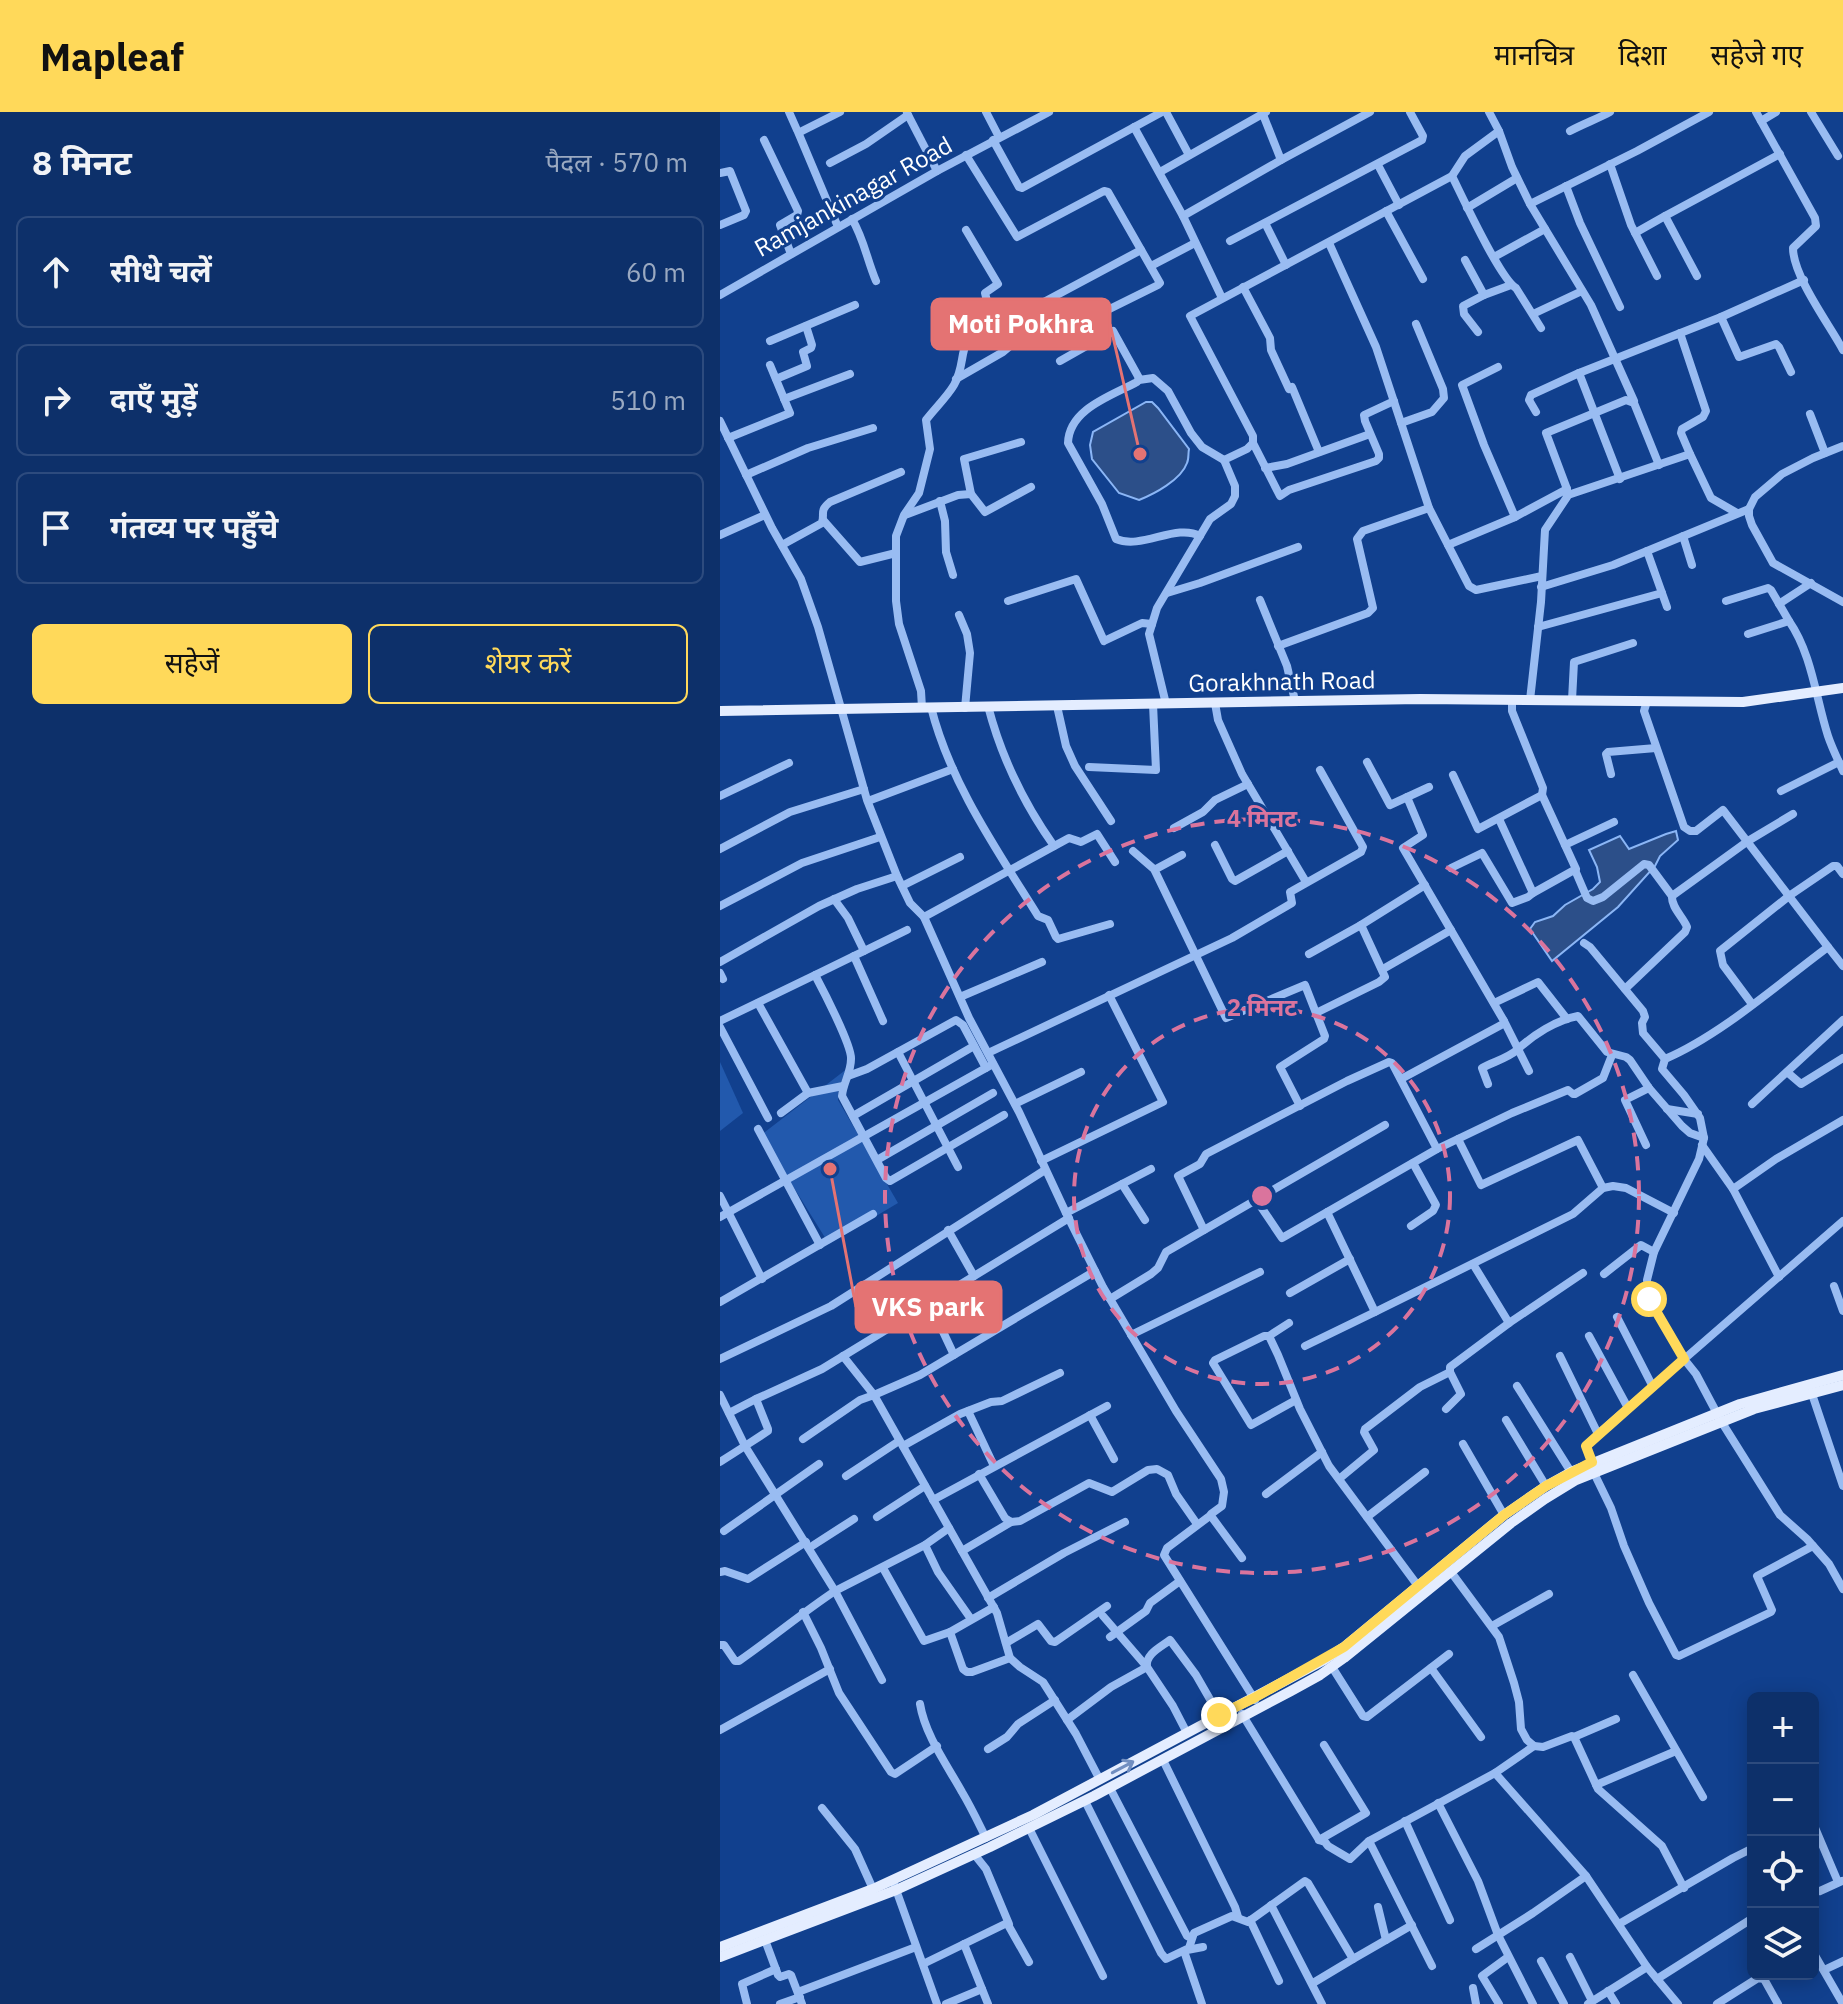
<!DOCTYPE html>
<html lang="hi">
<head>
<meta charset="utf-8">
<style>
	body { margin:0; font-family:"IBM Plex Sans","Noto Sans Devanagari",sans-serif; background:#1b3c72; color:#f1f3f6 }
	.controls { position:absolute; right:24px; bottom:24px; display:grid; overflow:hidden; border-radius:12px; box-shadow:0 4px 20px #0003 }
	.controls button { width:72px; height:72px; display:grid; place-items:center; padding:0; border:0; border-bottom:2px solid #2d4b7e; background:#0d306a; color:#f1f3f6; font:40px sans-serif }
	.stop { position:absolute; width:24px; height:24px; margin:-18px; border:6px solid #ffd95a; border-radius:50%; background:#fff }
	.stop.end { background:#ffd95a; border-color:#fff; box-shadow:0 2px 8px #0008 }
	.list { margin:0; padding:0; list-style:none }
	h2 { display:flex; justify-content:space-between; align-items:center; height:104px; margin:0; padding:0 32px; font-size:34px }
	h2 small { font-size:26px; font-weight:400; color:#9aa9c1 }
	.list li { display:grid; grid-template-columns:52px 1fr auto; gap:24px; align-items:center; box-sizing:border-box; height:112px; margin:0 16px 16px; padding:0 16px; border:2px solid #2d4b7e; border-radius:12px }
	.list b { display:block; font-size:30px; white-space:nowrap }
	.list em { font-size:26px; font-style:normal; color:#9aa9c1 }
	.actions { display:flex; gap:16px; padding:24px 32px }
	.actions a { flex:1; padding:18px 0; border:2px solid #ffd95a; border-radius:12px; text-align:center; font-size:28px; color:#ffd95a }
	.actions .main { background:#ffd95a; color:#111 }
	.icon { flex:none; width:44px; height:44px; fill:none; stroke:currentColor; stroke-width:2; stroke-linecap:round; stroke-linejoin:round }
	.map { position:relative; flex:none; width:1123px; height:1892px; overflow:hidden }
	header { display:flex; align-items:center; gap:48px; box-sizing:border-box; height:112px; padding:0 40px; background:#ffd95a; color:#111 }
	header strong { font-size:38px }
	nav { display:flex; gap:44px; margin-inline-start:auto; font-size:28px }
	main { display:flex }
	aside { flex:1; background:#0d306a }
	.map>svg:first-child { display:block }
	.green { fill:#2259ad }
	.water { fill:#2c4f89; stroke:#8bb6f6; stroke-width:2 }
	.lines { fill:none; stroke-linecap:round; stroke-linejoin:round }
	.minor { stroke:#99bcf2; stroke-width:8 }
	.major { stroke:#e4edff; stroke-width:10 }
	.oneway { stroke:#708ec1 }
	.route { stroke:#ffd95a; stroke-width:10 }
	.ring { fill:none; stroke:#da749d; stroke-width:4; stroke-dasharray:14 10 }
	.labels { text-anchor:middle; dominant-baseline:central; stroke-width:6; stroke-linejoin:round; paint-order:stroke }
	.street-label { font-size:24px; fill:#fff; stroke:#11408e }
	.centre { fill:#da749d; stroke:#11408e; stroke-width:4 }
	.ring-label { font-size:24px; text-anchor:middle; font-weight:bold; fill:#da749d; stroke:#11408e; stroke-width:6; stroke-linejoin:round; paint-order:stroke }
	.leader { fill:none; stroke:#e47373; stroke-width:3 }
	.callout-dot { fill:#e47373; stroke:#11408e; stroke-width:3 }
	.callout { fill:#e47373; stroke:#e47373; stroke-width:3 }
	.callout-label { font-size:26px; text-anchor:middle; font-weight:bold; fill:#fff }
</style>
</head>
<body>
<header>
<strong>Mapleaf</strong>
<nav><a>मानचित्र</a><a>दिशा</a><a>सहेजे गए</a></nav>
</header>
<main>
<aside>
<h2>8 मिनट<small>पैदल · 570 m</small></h2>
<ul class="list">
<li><svg class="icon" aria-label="ahead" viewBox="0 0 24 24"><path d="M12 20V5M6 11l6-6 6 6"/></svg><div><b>सीधे चलें</b></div><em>60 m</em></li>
<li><svg class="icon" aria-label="right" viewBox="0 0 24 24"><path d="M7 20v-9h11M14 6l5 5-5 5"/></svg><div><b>दाएँ मुड़ें</b></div><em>510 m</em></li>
<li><svg class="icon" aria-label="arrive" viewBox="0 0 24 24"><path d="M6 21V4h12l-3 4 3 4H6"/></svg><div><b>गंतव्य पर पहुँचे</b></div></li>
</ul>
<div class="actions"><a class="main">सहेजें</a><a>शेयर करें</a></div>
</aside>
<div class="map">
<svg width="1123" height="1892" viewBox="0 0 1123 1892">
	<rect width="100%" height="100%" fill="#11408e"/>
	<g class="green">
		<polygon points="0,950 23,1001 0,1019"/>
		<polygon points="128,956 118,976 118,988 178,1091 109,1132 41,1023"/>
	</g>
	<g class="water">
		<path d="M426,290H432L438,296L469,337C468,342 469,347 467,351C461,368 434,382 419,388L399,381L372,347L370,333L373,320Z"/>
		<polygon points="956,719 958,728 940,744 935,754 898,795 832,849 810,817 815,810 833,804 845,793 873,777 880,770 877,755 869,738 900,724 909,737 946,722"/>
	</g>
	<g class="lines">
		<g class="minor">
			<polyline points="69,0 77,18 80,20 120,0"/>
			<polyline points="266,0 279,25"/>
			<polyline points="446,0 469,43"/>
			<polyline points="542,0 561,48"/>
			<path d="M1036,0L1095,106L1096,114L1073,136C1073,164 1109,212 1123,238"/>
			<polyline points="1091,0 1118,44"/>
			<polyline points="187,1 217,59"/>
			<polyline points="1041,9 1056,0"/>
			<polyline points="414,15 463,104 502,186"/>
			<polyline points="779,19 792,55 810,92 871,193 914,289"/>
			<path d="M850,19C863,12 877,7 890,0"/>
			<polyline points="78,20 118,115"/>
			<polyline points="44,28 78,99 77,103 60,113 71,142"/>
			<polyline points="273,28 299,75 302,76 442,0"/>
			<polyline points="246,43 297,125 384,79 388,80 440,171 438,173 333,225"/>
			<polyline points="110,51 146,32 188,3"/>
			<polyline points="890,52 911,113 937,164"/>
			<polyline points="658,53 679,93"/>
			<polyline points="440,60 546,0"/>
			<polyline points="0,61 10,59 26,99 24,103 0,113"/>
			<path d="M732,64C742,84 780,167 796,176L821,216"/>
			<polyline points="846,74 860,111 900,195"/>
			<polyline points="810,92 917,39 989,0"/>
			<polyline points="747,96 797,66"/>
			<polyline points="666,99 703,167"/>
			<polyline points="463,104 561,48 650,0"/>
			<path d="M132,107C144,127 147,148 156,169"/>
			<polyline points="545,111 566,153"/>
			<polyline points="915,121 945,104"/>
			<polyline points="510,129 702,28 703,24 690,0"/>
			<polyline points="609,131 656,235 709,396 749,474 756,478 822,464"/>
			<polyline points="774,145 825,117"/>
			<polyline points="745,148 764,183"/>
			<polyline points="431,154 475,131"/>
			<polyline points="977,164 945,104 1060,42"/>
			<polyline points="523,175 550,226 551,238 569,277"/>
			<polyline points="0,183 217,59 329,0"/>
			<polyline points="813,202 862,179"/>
			<polyline points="1001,205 1019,245 1056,232 1059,235 1071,260"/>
			<polyline points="285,207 322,191 421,138"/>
			<polyline points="758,220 744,202 743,194 764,183 791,173"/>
			<polyline points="960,221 986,299 983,305 962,317 961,321 970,342"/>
			<polyline points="50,229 135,193"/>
			<path d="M340,249L393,219L419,266L417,270C391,284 349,297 348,331L382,392L396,427C422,438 456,411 480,424"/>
			<polyline points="778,255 742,273 764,333 795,405 847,377 826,321 906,288 914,291 939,353"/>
			<polyline points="859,261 900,367"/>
			<polyline points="56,267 87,254 83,240 91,236 92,233 86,214"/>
			<polyline points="236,267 283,240 295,230"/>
			<polyline points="419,268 433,266 448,279 471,321 482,335 504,348"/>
			<polyline points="572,275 599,340"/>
			<polyline points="64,287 130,262"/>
			<polyline points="816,300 809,288 811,283 859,261 1001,205 1084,168"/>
			<polyline points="1090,302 1105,341"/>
			<polyline points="0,309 52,416 81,467 98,515 147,688 177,764 190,791 204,805 249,906 299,1000 346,1101 383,1175 456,1299 501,1367 504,1380 502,1394 491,1402 491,1404 522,1446"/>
			<polyline points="681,311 712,300 724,286 723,277 696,212"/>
			<polyline points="8,326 70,301 50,253"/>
			<polyline points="533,331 560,384 569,378 656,349 659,346 659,342 645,309 644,303 674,289"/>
			<polyline points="1123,334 1093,346 1062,362 1035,385 1029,397 1029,404 1032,413 1053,451 1123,490"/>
			<polyline points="545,356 567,352 650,322"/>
			<polyline points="26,363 88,336 153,316"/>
			<polyline points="251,382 244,347 301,330"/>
			<polyline points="848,383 970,342 991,386 1017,401"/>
			<polyline points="220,389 225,409 226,440 233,463"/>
			<polyline points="185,403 238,383 251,382 265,400 311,375"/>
			<polyline points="103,408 140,450 176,441"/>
			<polyline points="0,423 45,403"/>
			<polyline points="963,424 972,453"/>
			<path d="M62,433L102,411C105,401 99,399 110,390L181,360"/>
			<polyline points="728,433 795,405"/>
			<polyline points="927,439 947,495"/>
			<polyline points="821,475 893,453 1029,397"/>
			<polyline points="447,481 480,471 578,435"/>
			<polyline points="540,488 567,554 575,589"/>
			<polyline points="288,489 356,467 384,529 422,511 432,512"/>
			<polyline points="1006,489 1048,476 1051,478 1069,509"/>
			<polyline points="1059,492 1091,471"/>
			<polyline points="239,503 247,522 250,541 245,596"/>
			<polyline points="818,515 942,481"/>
			<path d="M1028,522L1069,509C1092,542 1096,587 1108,624C1112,636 1118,648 1123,659"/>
			<polyline points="558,534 648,501 653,496 637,427 643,419 709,396"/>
			<polyline points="810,588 821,490 825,418 847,385 847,377"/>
			<polyline points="852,588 854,550 913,531"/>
			<path d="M927,589L924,599L964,715L970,719H976L1003,698L1108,835C1058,872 1001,923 945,947L942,957L964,983L980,1006L984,1026L979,1047L934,1140L927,1168L929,1187L964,1247L976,1262L1001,1309L1060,1403L1087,1427L1109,1452L1123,1477"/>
			<polyline points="495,591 498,608 522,662 586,770"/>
			<polyline points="446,592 429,522 437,496 490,407 511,392 515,384 515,374 504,348 527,337 533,331 533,324 470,204 732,64 745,44 779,19 769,0"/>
			<path d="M268,594C281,644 305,693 334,734"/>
			<polyline points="337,594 346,634 355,654 391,709"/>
			<path d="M211,595C230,671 277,738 318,804L328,808L336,825L338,827L390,812"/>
			<path d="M202,596L201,579L179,512L176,489V424L184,403L199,381L210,337L206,308C215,296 227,285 234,273C248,248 235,232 263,212L257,199L267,189L265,181L278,172L246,118"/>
			<polyline points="647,650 670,693 709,675"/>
			<polyline points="369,655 436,658 433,592"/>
			<polyline points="891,662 886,642 888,640 936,636"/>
			<polyline points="733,663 758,717 822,683 823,676 792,599 792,588"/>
			<polyline points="1061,679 1119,650"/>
			<polyline points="0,684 69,651"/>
			<polyline points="148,689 233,657"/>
			<polyline points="454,716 483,700 495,688 528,672"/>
			<polyline points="495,733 512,767 515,769 568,739"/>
			<polyline points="845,733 894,710"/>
			<polyline points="0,737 70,700 144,677"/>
			<polyline points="413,739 435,758"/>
			<polyline points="462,743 436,757 435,759 506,906 585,873 605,924 604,927 560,955 580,994"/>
			<polyline points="731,756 762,741 792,791 808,785 813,781 779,707"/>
			<polyline points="855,758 867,786 873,789 883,785 924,752 929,753 952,784"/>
			<polyline points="182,774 240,745"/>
			<polyline points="813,781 856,757 822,683"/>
			<polyline points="114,787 128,806 144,839"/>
			<polyline points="0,794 82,751 160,725"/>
			<polyline points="204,805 349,726 361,730 377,722 395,750"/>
			<path d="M187,818L95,863C103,878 132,934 131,947C131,961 123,971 122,984L166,1066L170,1069L284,1003"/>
			<polyline points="864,831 870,835 923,899 925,905 922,911 923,921 945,947"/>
			<polyline points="1108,835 1123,854"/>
			<polyline points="589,842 641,813 705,773"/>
			<polyline points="134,844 163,909"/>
			<polyline points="0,850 99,794 137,777 177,764"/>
			<polyline points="663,857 731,818"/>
			<polyline points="0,861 3,867"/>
			<path d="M905,877L965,820L967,815C963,805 951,795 952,784L1028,729L1073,702"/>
			<polyline points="240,885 322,850"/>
			<polyline points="38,891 88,981 123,974"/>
			<polyline points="774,891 818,870 847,907"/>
			<polyline points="1032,892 1003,853 1000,839 1069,784 1113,754 1117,754 1123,762"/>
			<polyline points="596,901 659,870 665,865 641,813"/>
			<polyline points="0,909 95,863"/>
			<polyline points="784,909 809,959"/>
			<polyline points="0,915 48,1006"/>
			<polyline points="178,940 238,1055"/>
			<polyline points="268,941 512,826 572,791 570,780 572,779 641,740 643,735 600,658"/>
			<polyline points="1067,960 1081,972 1123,946"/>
			<polyline points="128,964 147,957 236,908 243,913 266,956"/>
			<polyline points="681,967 783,912 784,909 683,736 703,723 687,685"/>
			<path d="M768,972L762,956C773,950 788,946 797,938C813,923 836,908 858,904L887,940L906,945L910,948L929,976L962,1014L970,1021L984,1026"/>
			<polyline points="295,992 361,960"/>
			<polyline points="1032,992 1123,908"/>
			<polyline points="947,997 978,1002"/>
			<polyline points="61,1001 88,981"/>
			<polyline points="133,1004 254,934"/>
			<polyline points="38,1017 100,1133"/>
			<polyline points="738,1027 761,1073 858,1028 883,1076"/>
			<polyline points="926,1033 905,988 929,976"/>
			<polyline points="982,1033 1013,1077 1059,1165"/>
			<polyline points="717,1037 792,1001 848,978 853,982 855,982 883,966 892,943"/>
			<polyline points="157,1048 273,981"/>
			<polyline points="321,1049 443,990 389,883"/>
			<polyline points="402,1072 425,1108"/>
			<polyline points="1013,1077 1056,1047 1123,1008"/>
			<polyline points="0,1084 42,1167"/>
			<polyline points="346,1101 431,1057"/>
			<polyline points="0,1105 273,952"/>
			<polyline points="691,1114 713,1099 716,1093 693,1051"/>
			<polyline points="228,1118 254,1164"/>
			<polyline points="484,1118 458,1064 480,1052 486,1042 627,969 669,950 672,951 717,1037 562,1126 537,1089"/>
			<polyline points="753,1152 789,1211"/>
			<polyline points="884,1162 921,1133 934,1140"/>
			<polyline points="1114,1174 1123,1199"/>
			<polyline points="570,1181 630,1147"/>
			<polyline points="390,1187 431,1162 438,1156 446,1140 665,1013"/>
			<polyline points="0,1190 153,1102"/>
			<polyline points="210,1192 234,1243"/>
			<polyline points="655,1200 853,1102 883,1076 893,1074 906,1076 954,1101"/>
			<polyline points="897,1205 933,1275"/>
			<polyline points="569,1211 549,1224 558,1243 580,1297 609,1354 698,1474"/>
			<polyline points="411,1223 540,1160"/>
			<polyline points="549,1224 544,1224 495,1248 493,1251 531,1313 576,1288"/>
			<polyline points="869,1224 908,1296"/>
			<polyline points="585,1234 655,1200 607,1100"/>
			<polyline points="123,1244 154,1283 200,1263 375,1159"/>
			<polyline points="840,1244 878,1322"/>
			<polyline points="0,1247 111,1194 325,1058"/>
			<polyline points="797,1274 851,1360"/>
			<polyline points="1092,1282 1123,1374"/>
			<polyline points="0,1283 25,1334 0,1350"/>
			<polyline points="726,1297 741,1282 730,1260 730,1255 789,1211 863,1161"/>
			<polyline points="248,1299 274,1354"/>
			<polyline points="9,1301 36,1287"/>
			<polyline points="370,1303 394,1347"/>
			<polyline points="786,1308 826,1374"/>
			<polyline points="83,1327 140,1288 154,1283 277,1501 290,1546 300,1555 323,1570 356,1622 380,1668"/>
			<polyline points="743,1332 784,1403"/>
			<polyline points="183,1334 240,1302 271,1290 282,1289 340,1261"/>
			<polyline points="872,1350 866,1334 878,1322 1123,1109"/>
			<polyline points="874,1361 891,1396 904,1434 929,1491 956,1543 959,1544 1051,1500 1052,1498 1037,1464 1093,1434"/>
			<polyline points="259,1362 285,1406 291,1410 300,1409 369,1371 392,1380 428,1358 437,1357 448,1363 456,1382 477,1412"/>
			<polyline points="126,1364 179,1329"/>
			<polyline points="619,1367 654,1338 644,1320 645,1317 700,1275 730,1260"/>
			<polyline points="546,1382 602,1340"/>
			<polyline points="213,1388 387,1294"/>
			<polyline points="491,1403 447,1436 444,1443 535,1588"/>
			<polyline points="157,1405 205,1374"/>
			<polyline points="647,1405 705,1360"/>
			<polyline points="4,1419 99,1352"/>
			<polyline points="205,1433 218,1460 251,1507"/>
			<polyline points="89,1436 134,1407"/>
			<polyline points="242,1439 291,1410"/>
			<polyline points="163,1456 204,1529 230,1520"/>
			<polyline points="0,1460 5,1459 28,1467 86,1430"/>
			<polyline points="731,1460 779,1525 794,1571 799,1590 801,1617 807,1628 814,1634 823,1635 852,1624 854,1625 878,1677 942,1734 964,1776"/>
			<polyline points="268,1486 344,1441 405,1410"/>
			<polyline points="274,1495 230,1520 243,1557 247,1560 252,1560 290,1546"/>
			<polyline points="83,1500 101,1536 119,1581 171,1660 175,1662 217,1634"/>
			<polyline points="772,1514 829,1482"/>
			<polyline points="390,1525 426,1499 430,1491 460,1469"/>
			<polyline points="286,1531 318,1512 331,1529 335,1530 387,1494"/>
			<path d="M0,1533H4L15,1549H19C52,1526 82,1501 115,1479L25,1334L48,1319V1317L36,1287L102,1257L349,1106"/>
			<polyline points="612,1555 643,1604 647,1605 729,1542"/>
			<polyline points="711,1556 761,1625"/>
			<polyline points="913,1563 983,1685"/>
			<polyline points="162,1568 115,1479 205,1433 229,1416"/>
			<path d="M200,1592C205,1623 227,1653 242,1680C251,1695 258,1710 266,1726"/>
			<polyline points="522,1602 599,1728 646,1701 604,1633"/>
			<polyline points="347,1608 391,1575 427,1555 383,1504"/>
			<polyline points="0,1618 110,1557"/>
			<path d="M467,1621L453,1594L427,1555C425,1542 441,1535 450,1528L476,1563L499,1603"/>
			<polyline points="854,1625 896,1607"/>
			<polyline points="268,1637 287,1625 298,1612 335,1588"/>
			<polyline points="443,1648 515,1795 518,1805"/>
			<polyline points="775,1661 866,1764 927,1855 958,1892"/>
			<polyline points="876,1673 956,1639"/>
			<polyline points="390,1676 467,1824 471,1826"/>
			<polyline points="365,1689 441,1841 446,1847 469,1836 474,1821 512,1804 528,1810 585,1769 588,1771 633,1847 666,1828"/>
			<polyline points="718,1691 758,1769 778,1823 813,1892"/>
			<polyline points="102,1696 135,1737 153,1777"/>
			<polyline points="685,1709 730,1808"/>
			<polyline points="1093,1711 1118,1770"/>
			<polyline points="309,1716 383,1864"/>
			<polyline points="599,1728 605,1730 608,1734 630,1747 649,1729 775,1661 814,1634"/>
			<polyline points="649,1729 712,1854"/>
			<polyline points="254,1742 266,1757 289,1812"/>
			<polyline points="174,1772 217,1892"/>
			<polyline points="1100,1779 1122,1769"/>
			<polyline points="551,1793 602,1892"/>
			<polyline points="658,1795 666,1828 692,1813"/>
			<polyline points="530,1808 559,1869"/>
			<polyline points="899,1812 1013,1746 1033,1736"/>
			<polyline points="45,1828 58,1863 60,1865 69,1862 71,1863 82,1892"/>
			<polyline points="244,1832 268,1892"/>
			<polyline points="756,1837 813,1801 866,1764"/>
			<polyline points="467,1838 483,1835"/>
			<polyline points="464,1839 482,1892"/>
			<polyline points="1093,1840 1123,1892"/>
			<polyline points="850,1845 872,1889"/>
			<polyline points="821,1849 844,1892"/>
			<polyline points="203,1852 287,1811 309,1850"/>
			<polyline points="1104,1858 1123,1849"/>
			<polyline points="937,1867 1033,1806"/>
			<polyline points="593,1871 633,1847"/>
			<polyline points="753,1876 756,1892"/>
			<polyline points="888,1879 896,1892"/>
			<polyline points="78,1880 196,1835"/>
			<polyline points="27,1892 22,1872 56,1857"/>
			<polyline points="60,1892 80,1885"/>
			<polyline points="226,1892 262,1877"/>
			<polyline points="779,1892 762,1864 788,1845"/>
			<polyline points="868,1892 927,1855"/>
			<polyline points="997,1892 1038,1866 1044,1867 1058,1892"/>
		</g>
		<g class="major">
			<polyline points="0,599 700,587 1023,590 1123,576"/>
			<polyline points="0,1835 153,1777 313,1703 604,1548 624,1535 784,1403 826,1374 851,1360 1020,1292 1123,1263"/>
			<polyline points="0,1845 176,1778 270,1735 374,1684 571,1579 600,1563 624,1546 791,1411 825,1387 856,1368 1034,1297 1123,1273"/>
		</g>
	</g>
	<defs><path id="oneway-shaft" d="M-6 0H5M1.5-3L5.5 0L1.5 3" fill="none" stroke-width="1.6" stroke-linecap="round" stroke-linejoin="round" transform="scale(2)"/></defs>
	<use class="oneway" href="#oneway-shaft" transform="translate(403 1655) rotate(-28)"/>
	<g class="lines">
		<polyline class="route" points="499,1603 534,1586 624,1535 784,1403 826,1374 872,1350 866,1334 964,1247 929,1187"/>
	</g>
	<g class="ring">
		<circle cx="542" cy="1084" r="188"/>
		<circle cx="542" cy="1084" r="377"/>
	</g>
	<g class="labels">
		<g class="street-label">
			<text transform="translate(133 84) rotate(-29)">Ramjankinagar Road</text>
			<text transform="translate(562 569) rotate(-1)">Gorakhnath Road</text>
		</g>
	</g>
	<circle cx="542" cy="1084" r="12" class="centre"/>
	<g class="ring-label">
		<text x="542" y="715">4 मिनट</text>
		<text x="542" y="904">2 मिनट</text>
	</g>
	<path class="leader" d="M420 342L390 212M110 1057L136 1195"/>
	<g class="callout-dot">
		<circle cx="420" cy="342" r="8"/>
		<circle cx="110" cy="1057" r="8"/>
	</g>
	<g class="callout">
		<rect x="212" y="187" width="178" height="50" rx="8"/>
		<rect x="136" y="1170" width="145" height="50" rx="8"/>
	</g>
	<g class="callout-label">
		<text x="301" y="221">Moti Pokhra</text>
		<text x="208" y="1204">VKS park</text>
	</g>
</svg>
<div class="controls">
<button>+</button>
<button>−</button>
<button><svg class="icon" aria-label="locate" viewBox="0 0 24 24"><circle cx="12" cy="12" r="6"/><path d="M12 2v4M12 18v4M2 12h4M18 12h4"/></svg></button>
<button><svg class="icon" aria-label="layers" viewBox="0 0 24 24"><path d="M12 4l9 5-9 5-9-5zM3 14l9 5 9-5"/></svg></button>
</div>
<div class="stop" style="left:929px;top:1187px"></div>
<div class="stop end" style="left:499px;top:1603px"></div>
</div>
</main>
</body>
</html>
